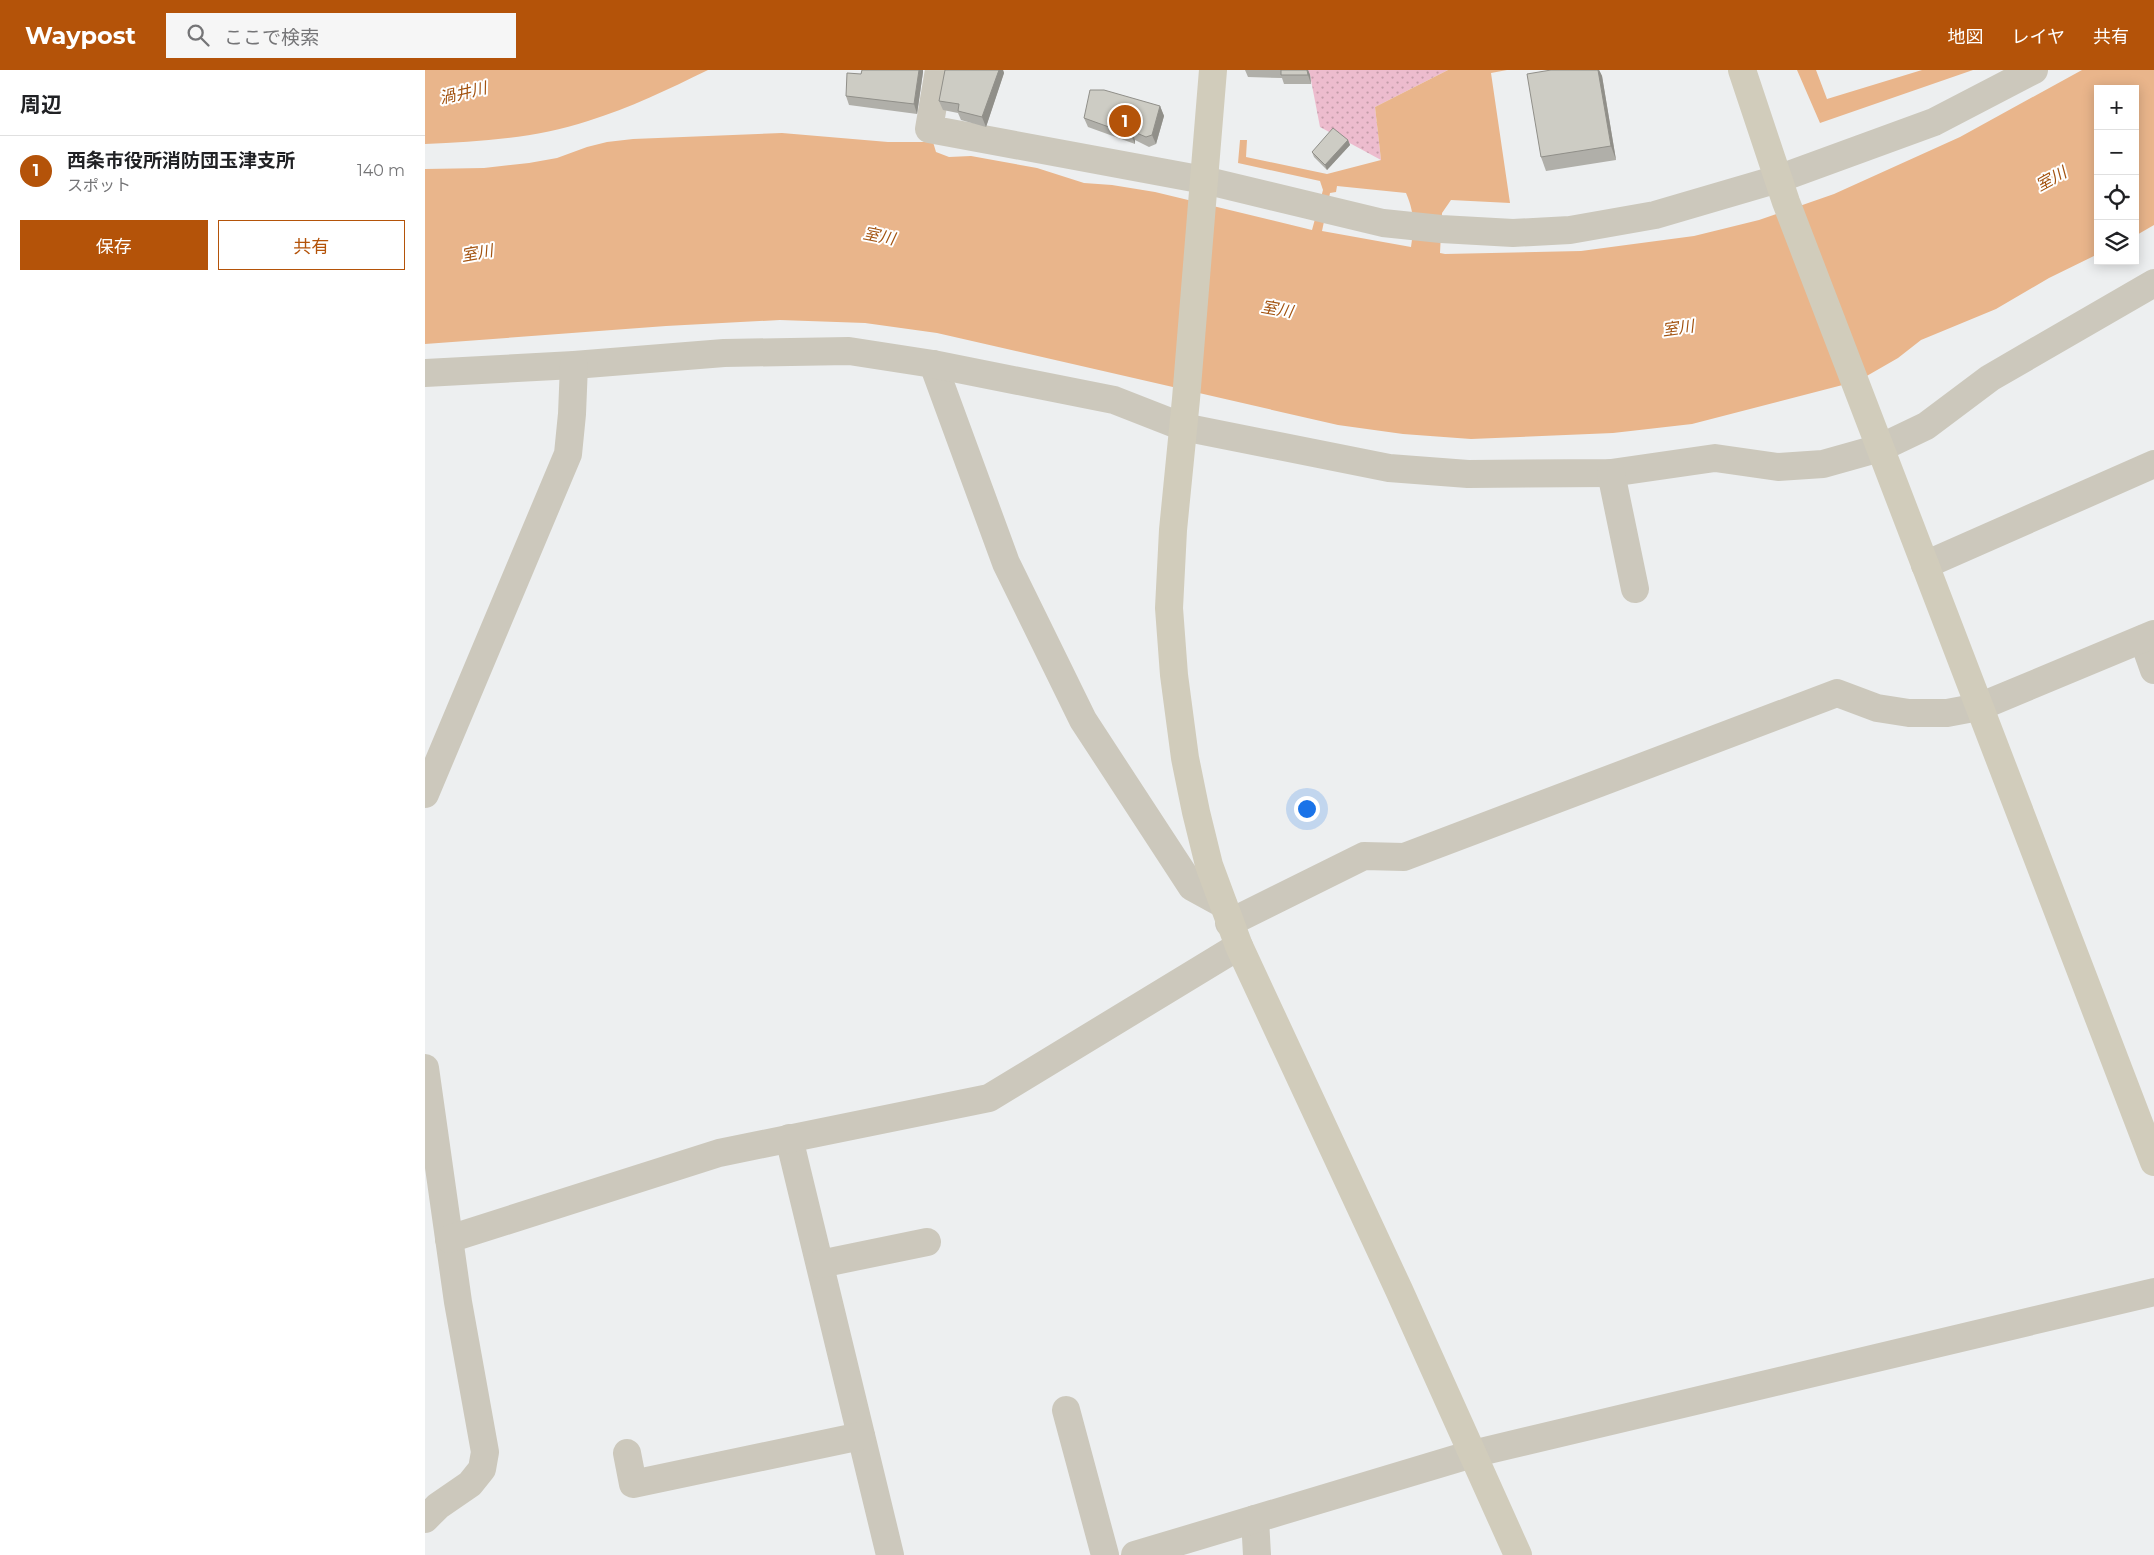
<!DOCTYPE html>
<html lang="ja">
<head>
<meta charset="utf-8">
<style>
	body { margin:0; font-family:Montserrat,"Noto Sans JP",sans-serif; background:#f6f6f6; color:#202124 }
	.controls { position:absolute; right:15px; top:15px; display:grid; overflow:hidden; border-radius:0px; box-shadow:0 2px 12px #0003 }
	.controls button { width:45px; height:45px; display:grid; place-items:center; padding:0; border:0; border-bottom:1px solid #e0e0e0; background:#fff; color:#202124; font:25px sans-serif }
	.you { position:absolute; left:881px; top:738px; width:18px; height:18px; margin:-12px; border:4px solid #fff; border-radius:50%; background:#1a73e8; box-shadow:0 0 0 8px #1a73e833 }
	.badge { display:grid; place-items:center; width:32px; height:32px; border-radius:50%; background:#b45309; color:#fff; font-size:16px; font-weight:700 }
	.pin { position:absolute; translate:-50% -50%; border:2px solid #fff; box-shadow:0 1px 5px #0006 }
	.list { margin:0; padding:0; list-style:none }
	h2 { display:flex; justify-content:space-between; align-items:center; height:65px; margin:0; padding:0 20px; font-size:21px }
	h2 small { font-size:16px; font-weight:400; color:#757577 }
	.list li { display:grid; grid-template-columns:32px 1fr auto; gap:15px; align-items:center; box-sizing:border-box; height:70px; padding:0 20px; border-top:1px solid #e0e0e0 }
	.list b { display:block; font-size:19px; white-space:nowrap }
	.list p { margin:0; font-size:16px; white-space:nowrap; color:#757577 }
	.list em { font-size:16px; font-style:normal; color:#757577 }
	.actions { display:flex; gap:10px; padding:15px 20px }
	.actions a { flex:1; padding:11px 0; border:1px solid #b45309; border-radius:0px; text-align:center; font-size:18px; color:#b45309 }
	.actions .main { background:#b45309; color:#fff }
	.icon { flex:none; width:28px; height:28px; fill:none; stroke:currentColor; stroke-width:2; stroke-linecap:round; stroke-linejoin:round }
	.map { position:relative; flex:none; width:1729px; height:1485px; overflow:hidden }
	header { display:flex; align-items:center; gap:30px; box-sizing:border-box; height:70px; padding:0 25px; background:#b45309; color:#fff }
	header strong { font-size:24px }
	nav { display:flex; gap:28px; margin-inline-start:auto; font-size:18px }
	.search { width:350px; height:45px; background:#f6f6f6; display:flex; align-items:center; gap:12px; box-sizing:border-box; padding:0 18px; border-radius:0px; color:#757577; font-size:19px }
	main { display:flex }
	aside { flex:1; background:#fff }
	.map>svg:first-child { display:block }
	.grass { fill:url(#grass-dots) }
	.water { fill:#e9b58b; fill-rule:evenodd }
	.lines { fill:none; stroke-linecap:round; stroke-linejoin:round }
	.street { stroke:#ccc8bc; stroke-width:28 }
	.secondary { stroke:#d1ccbb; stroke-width:28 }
	.wall { fill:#b0afa9 }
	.shaded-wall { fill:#908f89 }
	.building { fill:#cdccc4; stroke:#908f89 }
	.labels { text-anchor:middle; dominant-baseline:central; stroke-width:4; stroke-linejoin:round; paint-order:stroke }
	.water-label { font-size:16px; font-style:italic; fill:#a35310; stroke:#fff }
</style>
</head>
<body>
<header>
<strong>Waypost</strong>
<div class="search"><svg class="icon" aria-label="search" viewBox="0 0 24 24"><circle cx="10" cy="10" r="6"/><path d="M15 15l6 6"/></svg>ここで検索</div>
<nav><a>地図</a><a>レイヤ</a><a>共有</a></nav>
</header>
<main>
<aside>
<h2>周辺<small></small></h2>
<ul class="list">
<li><span class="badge">1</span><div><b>西条市役所消防団玉津支所</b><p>スポット</p></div><em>140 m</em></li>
</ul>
<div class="actions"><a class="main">保存</a><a>共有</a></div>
</aside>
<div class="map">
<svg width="1729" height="1485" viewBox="0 0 1729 1485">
	<defs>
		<pattern id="grass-dots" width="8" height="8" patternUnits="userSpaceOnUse" patternTransform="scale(1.25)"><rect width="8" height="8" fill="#edbcce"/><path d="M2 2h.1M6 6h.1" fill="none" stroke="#c39ca9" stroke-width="1.8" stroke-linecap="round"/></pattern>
	</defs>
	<rect width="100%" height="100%" fill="#edeff0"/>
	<polygon class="grass" points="875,0 1023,0 950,37 956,90 895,57 885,5"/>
	<g class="water">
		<path d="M0,0H283C244,19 205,38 163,51C111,68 54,72 0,74Z"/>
		<path d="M1023,0H1082L1066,3L1085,133L1026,130L1017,143L1015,183L1020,184L1156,181L1269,166L1334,150L1409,124L1535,67L1657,0H1729V155L1710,166V19H1673V184L1624,208L1571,239L1496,270L1473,288L1433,311L1267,354L1188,363L1046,369L978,364L913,355L512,263L440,253L355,250L241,256L0,274V99L59,98L104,93L132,88L162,77L182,72L208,69L357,63L463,72H508L511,82L524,87L546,86L612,98L659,113L687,115L730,122L887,160L898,120L895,111L813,93L815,70H822L821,87L902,104L956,90L950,37ZM912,116L981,123C990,144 989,156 986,177L897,161L905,123L911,122Z"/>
		<polygon points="1372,0 1391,0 1402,29 1497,0 1548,0 1395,53"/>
	</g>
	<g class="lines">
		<g class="street">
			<polyline points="514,0 504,59 779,110 958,153 1016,159 1088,163 1145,160 1230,145 1353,109 1509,52 1609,0"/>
			<polyline points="508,294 581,493 658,650 767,817 798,834"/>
			<polyline points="0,303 149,295 299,283 424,281 508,294 689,330 758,357 964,398 1043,404 1186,403 1290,388 1353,397 1398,394 1455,378 1501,356 1565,308 1729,213"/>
			<polyline points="1186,403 1210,519"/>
			<polyline points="1500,495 1729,394"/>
			<polyline points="1718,569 1729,600"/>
			<polyline points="0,724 143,384 147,344 149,295"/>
			<polyline points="804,853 939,786 979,787 1412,623 1452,638 1484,643 1522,643 1554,637 1729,564"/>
			<polyline points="0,998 33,1232 60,1382 57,1399 45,1414 13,1436 0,1449"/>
			<polyline points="364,1068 465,1485"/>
			<polyline points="24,1169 294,1083 564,1028 814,876"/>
			<polyline points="395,1194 502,1172"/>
			<polyline points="641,1340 680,1485"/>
			<polyline points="202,1383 208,1414 436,1366"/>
			<polyline points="830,1449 832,1485"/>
			<polyline points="710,1485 1047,1384 1729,1222"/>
		</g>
		<g class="secondary">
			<polyline points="788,0 761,329 748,460 744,538 749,605 760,688 771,742 784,795 814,876 974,1220 1093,1485"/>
			<polyline points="1317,0 1361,132 1729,1092"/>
		</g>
	</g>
	<g class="wall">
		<polygon points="437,0 498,0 498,2 492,44 424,35 421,26 436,4"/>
		<polygon points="520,0 578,0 579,3 561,57 536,50 533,43 518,40 514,31"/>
		<polygon points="820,0 883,0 885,5 886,14 859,14 857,8 823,7"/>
		<polygon points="1126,0 1174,0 1177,6 1191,90 1121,101 1116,87"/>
		<polygon points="735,36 739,46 731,74 724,77 710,70 710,74 663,57 659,48"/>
		<polygon points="923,70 925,75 902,100 889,87 887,82"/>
	</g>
	<g class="shaded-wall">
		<polygon points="494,0 498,0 498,2 492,44 489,34"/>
		<polygon points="573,0 578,0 579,3 561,57 557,47"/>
		<polygon points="882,0 883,0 885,5 886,14 883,5"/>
		<polygon points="1173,0 1174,0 1177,6 1191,90 1186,76"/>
		<polygon points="735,36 739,46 731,74 727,65"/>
		<polygon points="707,61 710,70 710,74 706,65"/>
		<polygon points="923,70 925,75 902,100 900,95"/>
	</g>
	<g class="building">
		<polygon points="437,0 494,0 489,34 421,26 422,3 436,4"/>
		<polygon points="520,0 574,0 557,47 533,41 534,34 514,31"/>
		<polygon points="856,0 882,0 883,5 856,5"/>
		<polygon points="1126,0 1173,0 1186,76 1116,87 1102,4"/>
		<polygon points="665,20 679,20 735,36 727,65 721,67 707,61 706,65 659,48"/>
		<polygon points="908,58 923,70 900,95 887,82"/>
	</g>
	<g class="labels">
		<g class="water-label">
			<text transform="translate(38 23) rotate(-13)">渦井川</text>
			<text transform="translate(1626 109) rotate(-29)">室川</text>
			<text transform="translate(454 166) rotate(11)">室川</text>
			<text transform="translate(52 183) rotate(-10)">室川</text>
			<text transform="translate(852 239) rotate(10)">室川</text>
			<text transform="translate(1253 258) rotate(-8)">室川</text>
		</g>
	</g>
</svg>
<div class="controls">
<button>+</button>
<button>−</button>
<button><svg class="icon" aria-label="locate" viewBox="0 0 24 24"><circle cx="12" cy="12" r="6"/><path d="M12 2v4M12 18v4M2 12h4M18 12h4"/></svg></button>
<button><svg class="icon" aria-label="layers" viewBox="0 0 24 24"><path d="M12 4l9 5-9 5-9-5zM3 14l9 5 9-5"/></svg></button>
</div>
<div class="you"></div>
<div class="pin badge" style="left:700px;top:51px">1</div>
</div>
</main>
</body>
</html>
